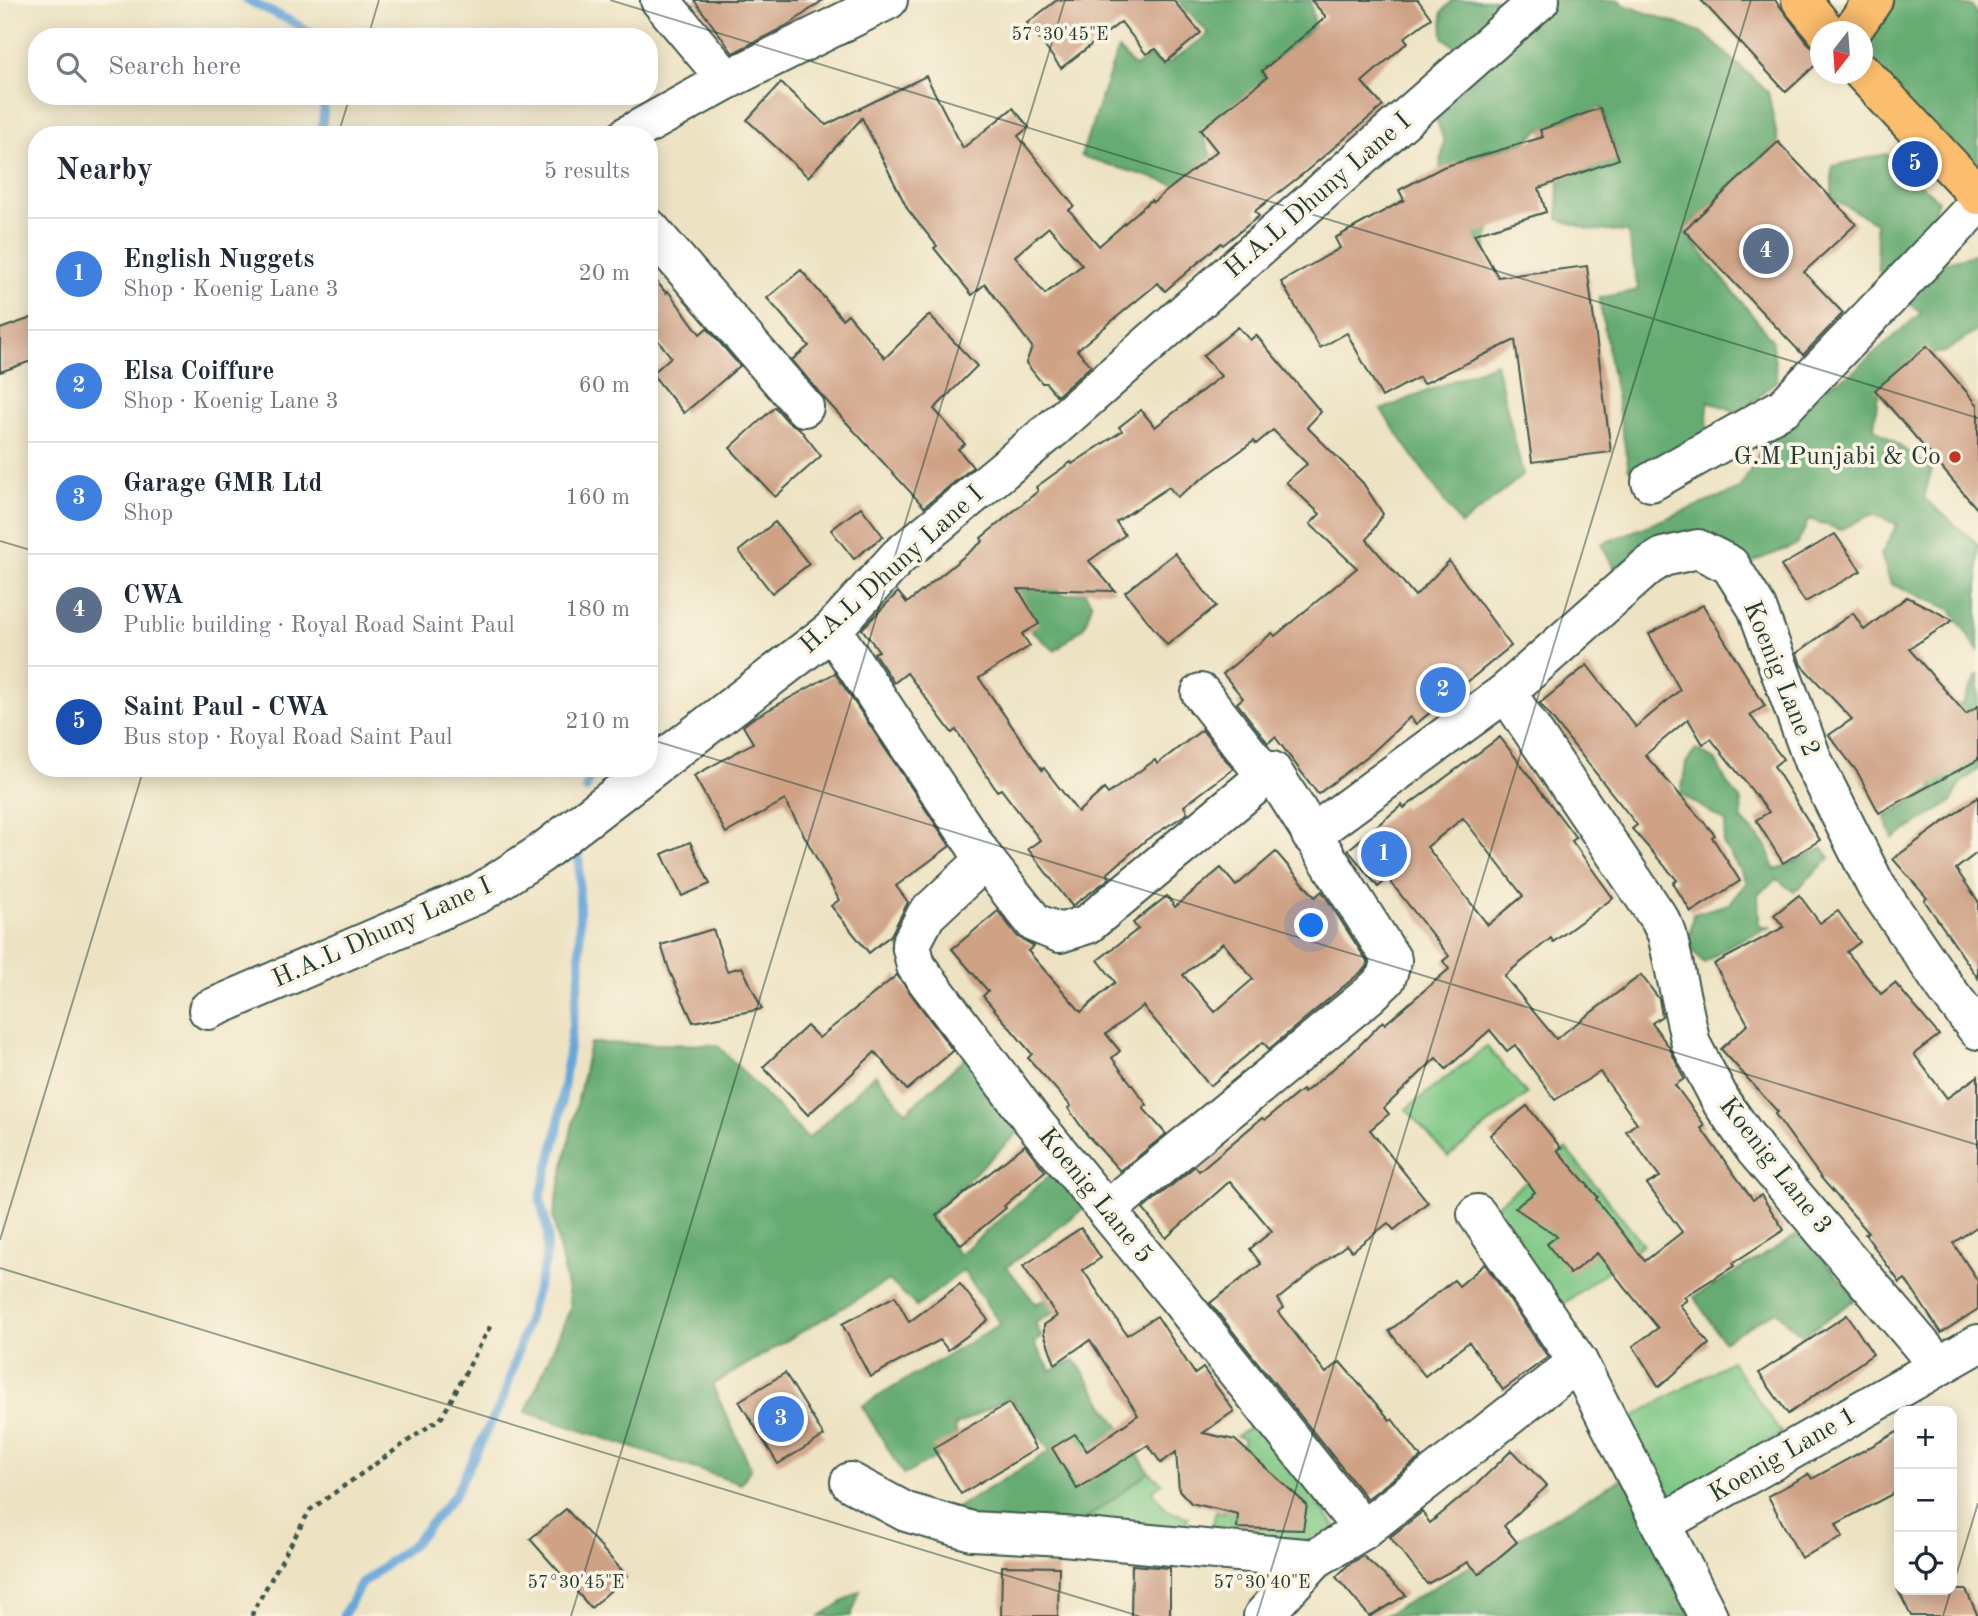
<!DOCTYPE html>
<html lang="en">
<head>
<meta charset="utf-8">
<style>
	body { margin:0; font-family:"Old Standard TT",serif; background:#f6f6f7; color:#1f2937 }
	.controls { position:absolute; right:21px; bottom:21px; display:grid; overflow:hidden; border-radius:14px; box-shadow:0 4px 18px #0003 }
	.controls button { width:63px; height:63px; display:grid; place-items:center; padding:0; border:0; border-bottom:2px solid #e0e1e3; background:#fff; color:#1f2937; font:35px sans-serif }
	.compass { position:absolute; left:1810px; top:21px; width:63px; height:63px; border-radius:50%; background:#fff; box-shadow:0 4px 18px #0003; rotate:197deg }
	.you { position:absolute; left:1312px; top:926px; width:24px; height:24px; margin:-18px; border:5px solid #fff; border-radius:50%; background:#1a73e8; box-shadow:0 0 0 10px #1a73e833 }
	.badge { display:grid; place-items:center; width:46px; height:46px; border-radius:50%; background:#111827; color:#fff; font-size:23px; font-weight:700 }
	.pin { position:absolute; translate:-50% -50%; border:4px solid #fff; box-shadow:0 2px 7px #0006 }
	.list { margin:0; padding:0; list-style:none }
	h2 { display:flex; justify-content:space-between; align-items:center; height:91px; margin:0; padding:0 28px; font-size:30px }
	h2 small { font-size:23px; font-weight:400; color:#747a83 }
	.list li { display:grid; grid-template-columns:46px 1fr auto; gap:21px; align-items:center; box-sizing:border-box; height:112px; padding:0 28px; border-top:2px solid #e0e1e3 }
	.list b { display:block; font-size:26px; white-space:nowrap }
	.list p { margin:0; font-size:23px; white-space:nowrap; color:#747a83 }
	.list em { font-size:23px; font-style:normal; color:#747a83 }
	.icon { flex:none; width:38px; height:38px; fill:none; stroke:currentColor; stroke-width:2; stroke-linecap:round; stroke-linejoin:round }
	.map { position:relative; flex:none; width:1978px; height:1616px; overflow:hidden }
	.search { position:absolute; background:#fff; box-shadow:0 4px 18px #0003; left:28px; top:28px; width:630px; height:77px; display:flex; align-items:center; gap:18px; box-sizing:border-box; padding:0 24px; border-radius:28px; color:#747a83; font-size:26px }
	.panel { position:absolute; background:#fff; box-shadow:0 4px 18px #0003; left:28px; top:126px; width:630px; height:651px; border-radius:28px }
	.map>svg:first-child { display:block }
	.green { fill:#7ec784; stroke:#4e825c; stroke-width:2 }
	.forest { fill:#66ac72; stroke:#427453; stroke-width:2 }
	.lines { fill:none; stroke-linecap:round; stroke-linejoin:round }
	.stream { stroke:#66a6d9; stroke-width:9 }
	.building { fill:#cfa286; fill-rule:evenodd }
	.minor-casing { stroke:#3e5649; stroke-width:42 }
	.major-casing { stroke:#3e5649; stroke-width:42 }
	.path { stroke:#3e5649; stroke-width:4.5; stroke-dasharray:5 5; stroke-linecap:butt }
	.minor { stroke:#fff; stroke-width:38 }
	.major { stroke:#fbbd6e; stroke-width:38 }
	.ticks { fill:none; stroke:#1f3d34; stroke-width:2; stroke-opacity:0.45 }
	.poi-dot { fill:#c8321e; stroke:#fcf5e5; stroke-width:2.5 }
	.labels { text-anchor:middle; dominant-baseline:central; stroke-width:7; stroke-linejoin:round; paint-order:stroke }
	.street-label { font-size:26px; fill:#1f3d34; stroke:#fcf5e5 }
	.poi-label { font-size:26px; fill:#1f3d34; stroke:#fcf5e5; text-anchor:end }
	.ticks-label { font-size:18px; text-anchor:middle; fill:#1f3d34; stroke:#fcf5e5; stroke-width:7; stroke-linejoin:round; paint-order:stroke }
</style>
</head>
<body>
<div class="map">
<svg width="1978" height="1616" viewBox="0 0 1978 1616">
	<rect width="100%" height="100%" fill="#fcf5e5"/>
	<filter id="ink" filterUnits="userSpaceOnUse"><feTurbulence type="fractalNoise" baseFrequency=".0143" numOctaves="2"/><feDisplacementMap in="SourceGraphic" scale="14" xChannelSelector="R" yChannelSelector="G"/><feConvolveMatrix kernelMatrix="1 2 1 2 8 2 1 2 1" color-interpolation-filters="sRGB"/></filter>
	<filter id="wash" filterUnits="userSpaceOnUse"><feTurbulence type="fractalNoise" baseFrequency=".00686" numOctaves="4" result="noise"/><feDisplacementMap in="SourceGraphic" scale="28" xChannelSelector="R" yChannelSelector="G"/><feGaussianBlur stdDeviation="1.57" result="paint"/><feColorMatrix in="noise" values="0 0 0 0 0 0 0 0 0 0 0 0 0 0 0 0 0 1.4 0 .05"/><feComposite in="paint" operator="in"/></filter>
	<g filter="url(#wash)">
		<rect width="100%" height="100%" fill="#ede3c3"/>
		<g class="green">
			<polygon points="1487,1046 1527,1094 1448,1157 1406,1109"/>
			<polygon points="1566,1149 1643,1244 1562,1305 1487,1213"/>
			<polygon points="1731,1361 1782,1434 1671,1496 1624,1422"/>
			<polygon points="1260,1422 1336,1528 1331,1541 1207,1545 1216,1511 1225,1513 1244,1439 1236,1436"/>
			<polygon points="1149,1472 1162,1483 1152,1491 1167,1510 1188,1518 1182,1547 1063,1536"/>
		</g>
		<g class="forest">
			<polygon points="1178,0 1310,0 1315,26 1262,71 1288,102 1201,130 1211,156 1175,185 1081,156 1118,49 1135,67 1151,55 1163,67 1209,34"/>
			<polygon points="1453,0 1619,0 1624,5 1703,33 1768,92 1778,142 1684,230 1772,340 1777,380 1740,413 1708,401 1707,430 1684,451 1629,470 1599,298 1638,290 1628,232 1592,230 1558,219 1559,180 1619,159 1601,108 1540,130 1525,142 1469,159 1490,229 1485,253 1440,169 1444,141 1432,106 1479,66 1443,37 1442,12"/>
			<polygon points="1893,0 1937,0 1972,6 1978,17 1978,168 1866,76 1863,35"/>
			<polygon points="1886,154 1938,200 1923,245 1943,263 1972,255 1978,256 1978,330 1945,352 1921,355 1878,393 1874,428 1932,469 1924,498 1978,544 1978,651 1950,609 1891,584 1881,555 1897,524 1872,514 1840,530 1809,519 1797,545 1752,562 1713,541 1621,580 1601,544 1740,489 1784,407 1849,375 1921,313 1895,290 1878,269 1876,223 1832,198 1832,166"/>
			<polygon points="1496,363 1523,475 1461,525 1381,410"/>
			<polygon points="1035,573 1063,595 1085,592 1092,604 1084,627 1055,651 1032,631 1009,592"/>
			<polygon points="1978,674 1978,769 1961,783 1952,801 1893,839 1885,817 1932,789 1932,756 1927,715 1962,704"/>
			<polygon points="1696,749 1716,761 1728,785 1741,801 1742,820 1767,846 1775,870 1823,848 1830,858 1794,892 1777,879 1758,894 1759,923 1761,927 1771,927 1733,943 1704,963 1688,946 1693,914 1729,904 1747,882 1723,843 1726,822 1681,794 1686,763"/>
			<polygon points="590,1043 717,1045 808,1139 875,1074 906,1112 977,1047 1032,1120 930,1215 959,1255 1060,1166 1091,1203 1007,1267 1036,1304 1059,1292 1068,1305 1035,1323 1042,1337 1034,1343 1051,1371 1075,1360 1149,1472 1063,1536 937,1520 1050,1451 1010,1397 955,1426 958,1445 904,1475 862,1406 1000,1324 963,1270 917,1307 889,1280 712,1385 751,1468 741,1484 526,1412 571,1307 553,1217"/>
			<polygon points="1802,1232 1856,1299 1802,1336 1776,1311 1723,1341 1694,1297"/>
			<polygon points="1635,1471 1697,1616 1384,1616"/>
			<polygon points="860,1591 851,1616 820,1616"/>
		</g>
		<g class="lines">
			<g class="stream">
				<polyline points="247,0 291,21 316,37"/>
				<polyline points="318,135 322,126 325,96"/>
				<polyline points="586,789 592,768"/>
				<polyline points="343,1616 361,1584 415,1542 454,1496 504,1397 545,1263 548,1234 540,1198 557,1134 580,972 579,839"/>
			</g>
		</g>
		<g id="blocks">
			<g class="building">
				<polygon points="694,0 823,0 790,24 733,53"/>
				<polygon points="1057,0 1173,0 1201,33 1166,62 1156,49 1146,54 1121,22 1061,68 1027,23"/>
				<path d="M1311,0H1418L1431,18L1404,38L1408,42L1362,82L1383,106L1304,173L1255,211L1259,216L1223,245L1221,243L1165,291L1158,283L1077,350L1091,366L1057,396L1046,383H1042L1026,363L1032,347L985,284L972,295L934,248L937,246L908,210L862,118L808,177L747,120L781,83L826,125L926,76L963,148L1013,108L1029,127L1018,136L1074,206L1069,210L1099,246L1151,200L1153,202L1217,151L1200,130L1267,77L1262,71L1326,17ZM1049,227L1082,265L1045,294L1015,256Z"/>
				<polygon points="1701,0 1775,0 1810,46 1821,53 1821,60 1786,92"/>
				<polygon points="1600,108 1619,159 1539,188 1546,212 1474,234 1498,277 1587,266 1611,452 1532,462 1515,340 1423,384 1419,377 1382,397 1347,333 1320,348 1281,282 1340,248 1335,238 1404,200 1399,190 1443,167 1543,137 1540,130"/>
				<polygon points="1778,142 1856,224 1804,272 1843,313 1803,355 1684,230"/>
				<polygon points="801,270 842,319 848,314 885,358 929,315 977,366 934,409 965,444 958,449 973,467 924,507 823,397 792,360 809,346 767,298"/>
				<polygon points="649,272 666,293 668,291 700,334 707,328 740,366 684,413 652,374 671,357 649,329"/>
				<polygon points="37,316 37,359 0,372 0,329"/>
				<polygon points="1238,327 1250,340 1256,335 1321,412 1307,427 1363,483 1383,514 1367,540 1415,596 1449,561 1511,646 1416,724 1410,717 1373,752 1318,794 1275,737 1268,743 1237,703 1243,698 1223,674 1272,633 1275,636 1357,568 1310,524 1320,514 1286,482 1307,464 1273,430 1256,444 1254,441 1177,497 1169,487 1116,522 1125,535 1089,561 1115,591 1018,589 1039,624 1022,634 1030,646 979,678 1042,770 1044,768 1078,812 1104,789 1108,794 1155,760 1157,764 1202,730 1233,769 1184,806 1188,813 1146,840 1107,874 1110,878 1072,906 1028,849 1040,840 1001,789 997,791 956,730 952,733 907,673 894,683 874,653 879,651 862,629 898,592 907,603 983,541 981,538 1038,491 1036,487 1071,462 1072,464 1122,431 1119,427 1141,410 1155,427 1221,376 1203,356"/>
				<polygon points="1927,346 1978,405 1978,510 1875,390"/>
				<polygon points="775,407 788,422 799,428 821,456 775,497 730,448"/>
				<polygon points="861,507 883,536 854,559 831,530"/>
				<polygon points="775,522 809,564 772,593 739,551"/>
				<polygon points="1835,534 1861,571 1805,602 1781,566"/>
				<polygon points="1175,553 1216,606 1167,645 1125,592"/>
				<polygon points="1907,597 1953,620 1909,649 1966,714 1978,706 1978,760 1879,813 1858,773 1829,735 1852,719 1801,665 1797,653 1853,613 1864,630"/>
				<polygon points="1703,605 1765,706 1750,715 1783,759 1774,766 1820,840 1783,863 1756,820 1769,812 1711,739 1703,744 1688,719 1645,755 1715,835 1712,837 1740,881 1691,912 1673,883 1677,880 1632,829 1637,825 1540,703 1587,665 1636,727 1680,690 1649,634"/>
				<polygon points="835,673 950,846 896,886 908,902 891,935 869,953 831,906 839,900 785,800 726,833 694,776 753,743 743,726 752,719"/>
				<path d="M1500,737L1576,838L1572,841L1613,898L1553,942L1551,938L1504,976L1556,1039L1641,975L1659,999L1662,1016L1652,1023L1669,1047L1684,1079L1675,1085L1705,1126L1701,1128L1753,1200L1761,1195L1784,1230L1733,1263L1734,1266L1684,1297L1687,1300L1680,1305L1709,1344L1659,1387L1633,1346L1658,1328L1597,1253L1570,1274L1547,1244L1557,1236L1515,1208L1535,1192L1490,1135L1527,1106L1561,1148L1557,1150L1598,1197L1596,1199L1645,1261L1682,1232L1647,1184L1660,1177L1626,1131L1637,1123L1600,1072L1555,1100L1515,1045L1507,1051L1490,1030L1446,1069L1436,1058L1384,1108L1389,1114L1370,1130L1428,1202L1394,1230L1388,1223L1352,1251L1346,1245L1278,1299L1284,1308L1278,1312L1326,1373L1340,1362L1390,1420L1392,1419L1421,1457L1367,1499L1210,1303L1261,1264L1250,1249L1272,1231L1230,1181L1166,1238L1143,1209L1195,1166L1199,1171L1262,1118L1265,1120L1302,1090L1304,1093L1353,1052L1383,1021L1385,1024L1449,969L1443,961L1449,956L1388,879L1378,887L1348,850L1402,805L1404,808ZM1463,818L1523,896L1488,925L1427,847Z"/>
				<polygon points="1978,797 1978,852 1956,869 1978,901 1978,978 1924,900 1927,898 1893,859"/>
				<polygon points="690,842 710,884 682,896 662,854"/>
				<path d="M1276,852L1315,897L1322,891L1368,963L1367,967L1269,1049L1263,1042L1210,1086L1143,1006L1106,1034L1120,1051L1112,1058L1147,1105L1143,1108L1166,1134L1120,1171L1088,1136L1068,1108L1071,1106L1028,1058L1032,1054L983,996L988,991L952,949L998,911L1018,937L1034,946L1028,951L1081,1012L1115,982L1098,960L1138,929L1133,923L1167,896L1175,907L1221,868L1236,886ZM1223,943L1253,979L1215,1012L1183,975Z"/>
				<polygon points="1799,895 1820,923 1838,911 1860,942 1847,952 1881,994 1895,983 1939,1035 1914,1054 1947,1098 1978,1076 1978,1226 1953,1243 1978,1281 1978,1309 1941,1333 1905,1279 1900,1283 1865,1234 1868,1232 1822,1179 1775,1114 1778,1112 1721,1049 1748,1024 1714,964 1784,927 1774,915"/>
				<polygon points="713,929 727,971 742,967 762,1009 693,1022 670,972 661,945"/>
				<polygon points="897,975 953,1051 907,1090 875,1052 808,1115 763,1067 807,1026 819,1038"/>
				<polygon points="1025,1145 1045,1171 1004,1206 1006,1208 961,1245 936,1216"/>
				<polygon points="1081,1228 1101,1258 1083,1270 1127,1335 1157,1316 1195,1374 1203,1368 1234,1411 1203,1433 1235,1440 1307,1505 1303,1530 1237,1528 1238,1514 1191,1503 1179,1490 1176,1452 1161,1463 1148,1445 1077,1489 1052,1448 1075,1434 1087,1451 1138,1415 1090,1340 1055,1364 1044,1333 1044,1325 1057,1316 1023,1266"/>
				<polygon points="1485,1264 1548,1357 1503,1390 1469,1342 1425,1376 1389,1331 1454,1280 1459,1286"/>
				<polygon points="960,1284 988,1320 948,1350 940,1340 870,1377 842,1324 895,1296 909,1322"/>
				<polygon points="1847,1315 1873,1354 1788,1414 1759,1373"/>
				<polygon points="785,1373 824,1436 778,1464 739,1401"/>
				<polygon points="1009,1403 1036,1449 961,1494 933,1448"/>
				<polygon points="1899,1431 1899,1500 1896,1492 1836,1524 1843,1537 1801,1558 1768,1496 1809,1474 1812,1479"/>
				<polygon points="1512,1450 1547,1486 1504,1526 1517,1542 1479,1574 1468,1562 1427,1584 1390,1537 1422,1512 1430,1523 1477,1484"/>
				<polygon points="566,1509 627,1576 591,1608 530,1539"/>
				<polygon points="1363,1556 1406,1595 1371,1616 1369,1616 1336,1577 1348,1565"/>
				<polygon points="1132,1565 1170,1568 1170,1616 1131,1616"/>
				<polygon points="1002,1566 1059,1567 1058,1616 1001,1616"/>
				<polygon points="1898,1590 1966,1590 1978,1616 1911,1616"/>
			</g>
		</g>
	</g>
	<g filter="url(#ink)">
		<use href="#blocks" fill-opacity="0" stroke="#3e5649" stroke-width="2"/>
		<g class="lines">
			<defs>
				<g id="minor">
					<polyline points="660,0 727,80"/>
					<polyline points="628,135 727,80 888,0"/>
					<polyline points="649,228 804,407"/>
					<polyline points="1651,482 1784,407 1978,204"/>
					<polyline points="832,630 985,860 1035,923 1060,933 1088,924 1272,771 1392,960 1386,979 1369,995 1107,1210"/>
					<polyline points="1506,692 1660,920 1667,934 1691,1044 1722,1103 1756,1151 1939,1366"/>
					<polyline points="1201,693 1266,776"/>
					<polyline points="1311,835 1506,692 1647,567 1663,557 1698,549 1730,565 1757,608 1813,761 1876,886 1947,990 1978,1030"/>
					<polyline points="985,860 926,915 911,944 916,966 1032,1120 1175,1294 1363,1530"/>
					<polyline points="208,1010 478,894 540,854 832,630 898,557 1055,427 1540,0"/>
					<polyline points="1477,1214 1578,1362 1708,1616"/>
					<polyline points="850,1482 906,1512 972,1531 1063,1536 1315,1559"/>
					<polyline points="1661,1524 1978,1344"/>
					<polyline points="1263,1616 1315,1559 1363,1530 1578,1362"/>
				</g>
				<g id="major">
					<polyline points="1801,0 1827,32"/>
					<polyline points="1851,32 1873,0"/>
					<polyline points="1862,72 1978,195"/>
				</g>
			</defs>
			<use href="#minor" class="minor-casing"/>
			<use href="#major" class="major-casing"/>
			<polyline class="path" points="252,1616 253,1611 310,1510 442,1417 492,1323"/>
			<use href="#minor" class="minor"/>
			<use href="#major" class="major"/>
		</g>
	</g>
	<path class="ticks" d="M610,0L1978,418M368,37L379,0M338,135L350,96M0,541L37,552M649,739L1978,1145M0,1240L144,768M0,1268L1139,1616M1952,1589L1978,1503M571,1616L1065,0M1257,1616L1751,0M1943,1616L1951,1590"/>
	<circle class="poi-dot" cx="1955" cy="457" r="7"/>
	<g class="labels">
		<g class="street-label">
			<text transform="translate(1318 196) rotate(-41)">H.A.L Dhuny Lane I</text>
			<text transform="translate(892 570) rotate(-42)">H.A.L Dhuny Lane I</text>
			<text transform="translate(1781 679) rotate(68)">Koenig Lane 2</text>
			<text transform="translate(382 933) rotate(-24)">H.A.L Dhuny Lane I</text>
			<text transform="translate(1775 1166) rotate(52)">Koenig Lane 3</text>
			<text transform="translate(1095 1196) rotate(51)">Koenig Lane 5</text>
			<text transform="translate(1783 1455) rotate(-30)">Koenig Lane 1</text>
		</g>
		<g class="poi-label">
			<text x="1941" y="457">G.M Punjabi &amp; Co</text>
		</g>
	</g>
	<g class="ticks-label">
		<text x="1060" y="40">57°30'45"E</text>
		<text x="576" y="1588">57°30'45"E</text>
		<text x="1262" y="1588">57°30'40"E</text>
	</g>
</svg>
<div class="controls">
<button>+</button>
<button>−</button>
<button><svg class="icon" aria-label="locate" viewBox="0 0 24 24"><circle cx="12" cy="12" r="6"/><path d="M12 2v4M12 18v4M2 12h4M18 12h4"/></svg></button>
</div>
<svg class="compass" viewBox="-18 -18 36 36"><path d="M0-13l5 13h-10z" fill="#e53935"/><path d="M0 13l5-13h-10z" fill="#747a83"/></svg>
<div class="you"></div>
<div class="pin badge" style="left:1384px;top:854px;background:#3f7fe0">1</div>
<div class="pin badge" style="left:1443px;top:690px;background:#3f7fe0">2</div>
<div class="pin badge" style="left:781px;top:1419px;background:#3f7fe0">3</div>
<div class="pin badge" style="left:1766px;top:251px;background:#5c6f8a">4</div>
<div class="pin badge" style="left:1915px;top:164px;background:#1a4fb4">5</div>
<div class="search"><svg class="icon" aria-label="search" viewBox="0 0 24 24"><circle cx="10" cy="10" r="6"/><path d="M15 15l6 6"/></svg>Search here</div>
<section class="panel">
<h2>Nearby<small>5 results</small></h2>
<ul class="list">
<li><span class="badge" style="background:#3f7fe0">1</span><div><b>English Nuggets</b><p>Shop · Koenig Lane 3</p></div><em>20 m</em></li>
<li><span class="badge" style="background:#3f7fe0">2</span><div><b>Elsa Coiffure</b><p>Shop · Koenig Lane 3</p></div><em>60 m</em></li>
<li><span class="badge" style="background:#3f7fe0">3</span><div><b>Garage GMR Ltd</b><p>Shop</p></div><em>160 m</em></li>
<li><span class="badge" style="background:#5c6f8a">4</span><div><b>CWA</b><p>Public building · Royal Road Saint Paul</p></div><em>180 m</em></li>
<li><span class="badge" style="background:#1a4fb4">5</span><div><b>Saint Paul - CWA</b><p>Bus stop · Royal Road Saint Paul</p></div><em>210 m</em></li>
</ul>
</section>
</div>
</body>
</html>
